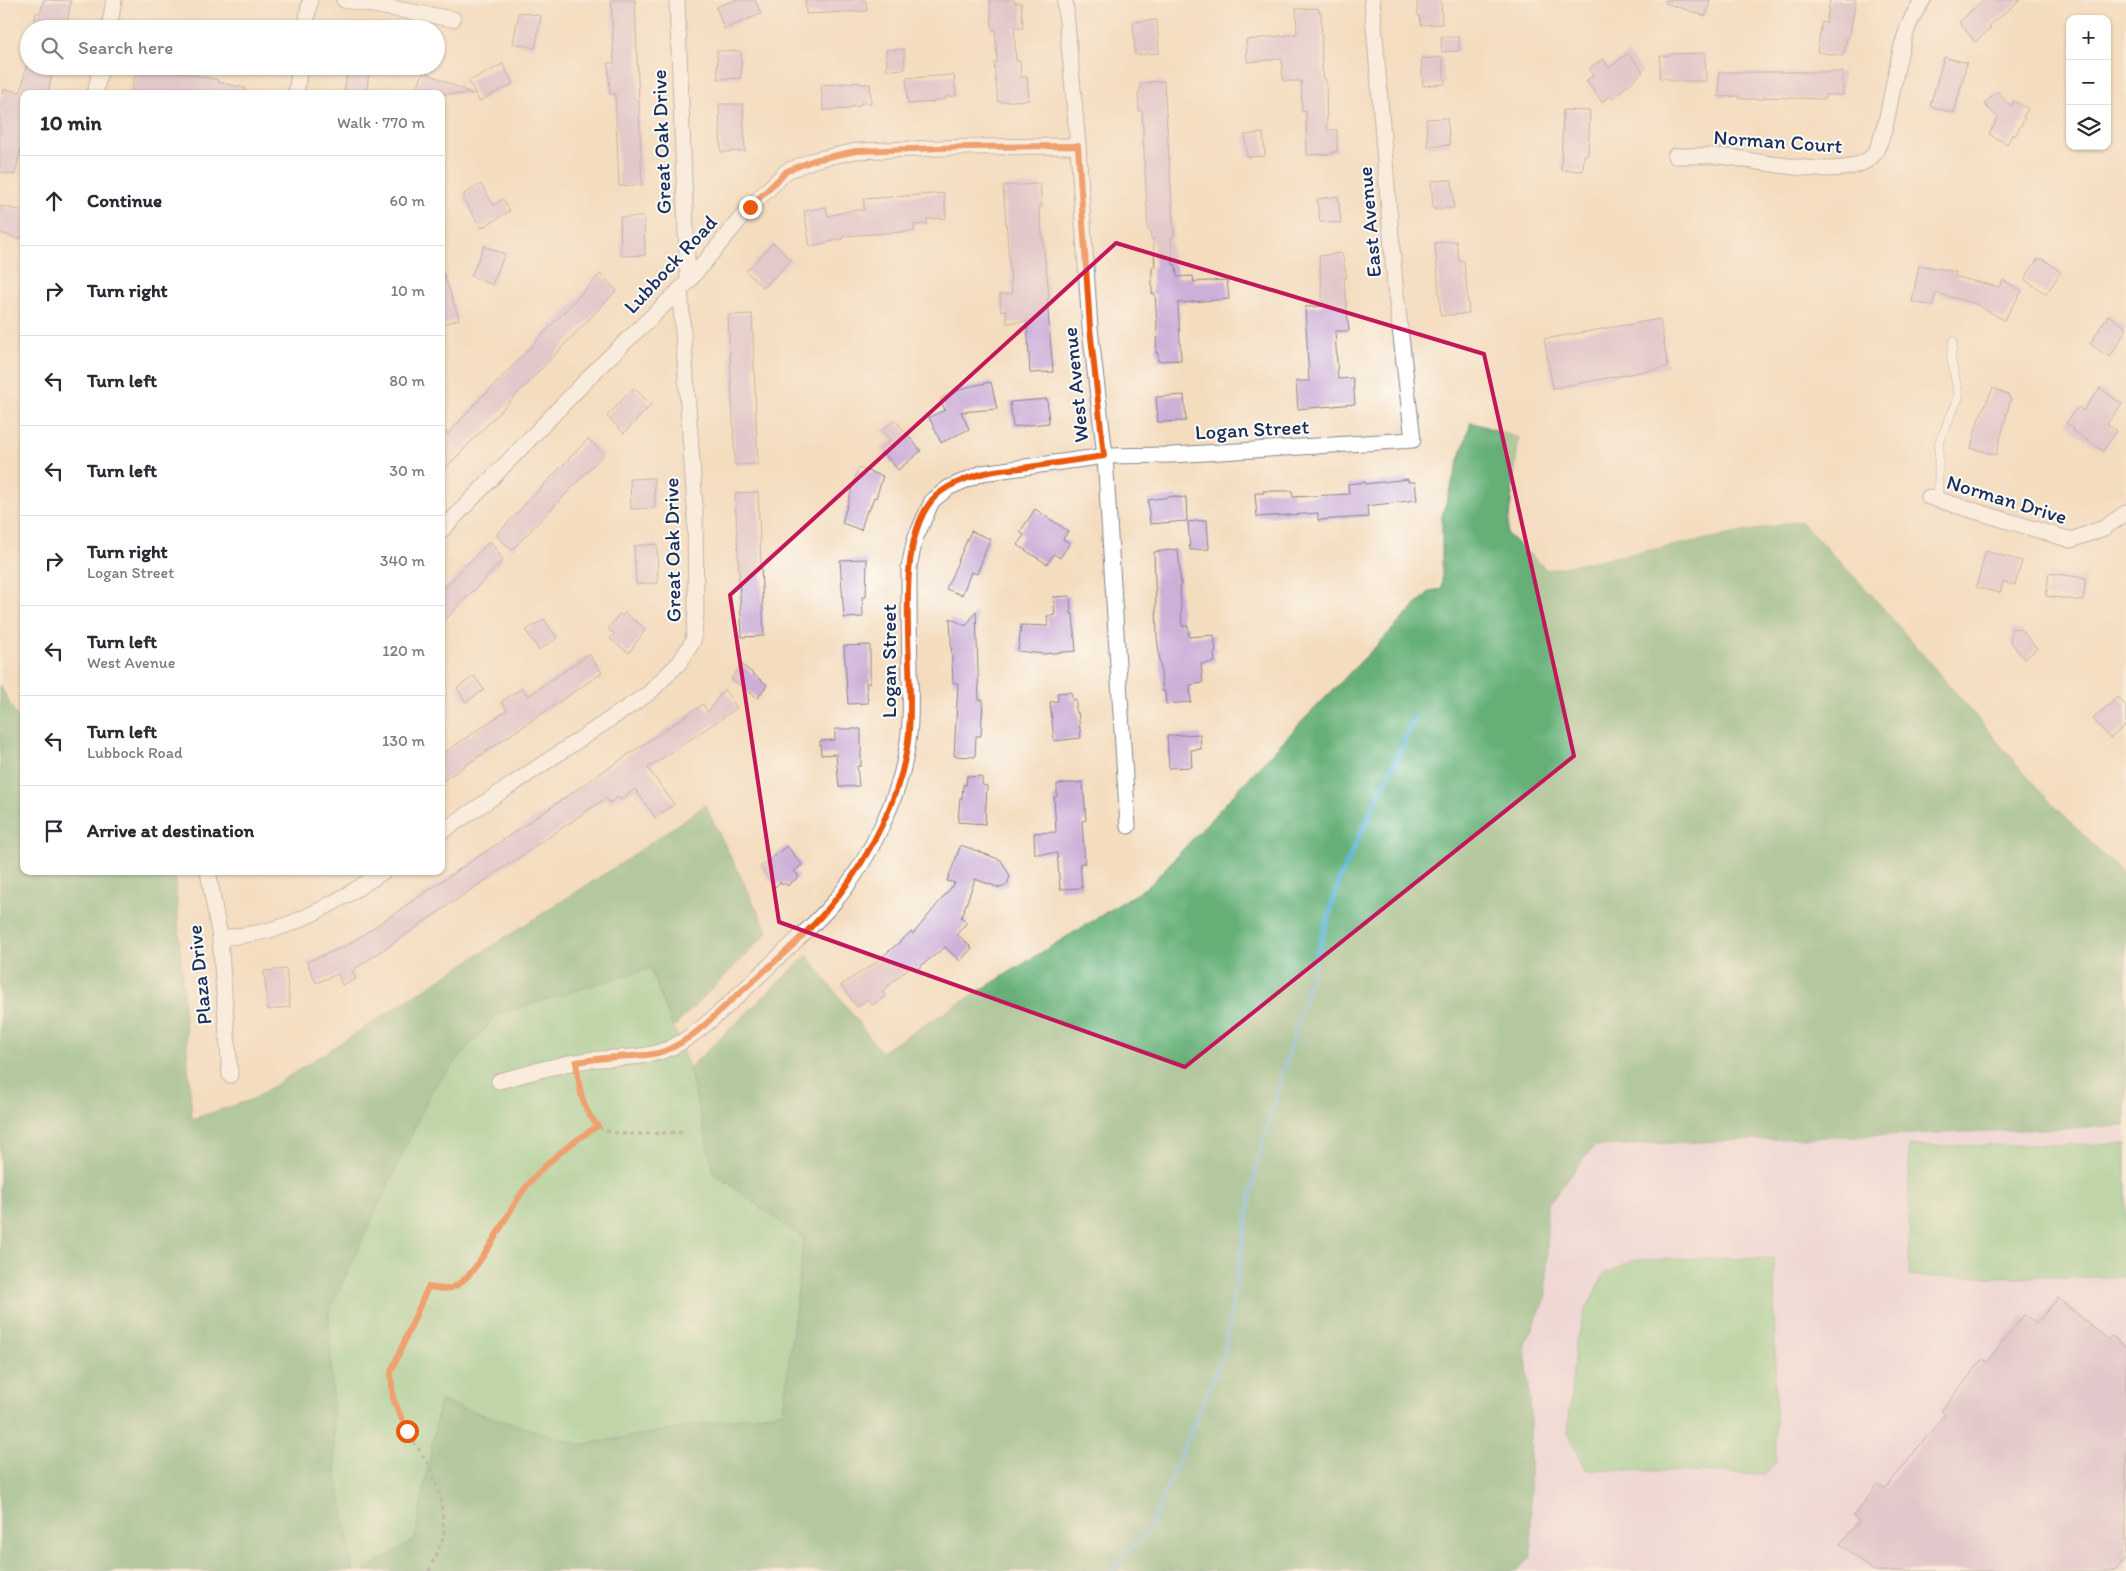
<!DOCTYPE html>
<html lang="en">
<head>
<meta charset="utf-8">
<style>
	body { margin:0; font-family:Itim,sans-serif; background:#f7f7f7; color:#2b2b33 }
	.controls { position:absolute; right:15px; top:15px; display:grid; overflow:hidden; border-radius:10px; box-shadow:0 1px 4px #0004 }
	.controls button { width:45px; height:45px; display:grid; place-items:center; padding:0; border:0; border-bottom:1px solid #e1e1e2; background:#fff; color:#2b2b33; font:25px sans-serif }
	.stop { position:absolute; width:15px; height:15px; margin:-11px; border:4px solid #ea580c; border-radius:50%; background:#fff }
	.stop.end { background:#ea580c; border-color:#fff; box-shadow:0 1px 5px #0008 }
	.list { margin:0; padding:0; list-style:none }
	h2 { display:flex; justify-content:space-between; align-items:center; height:65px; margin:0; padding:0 20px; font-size:21px }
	h2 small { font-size:16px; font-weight:400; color:#7c7c81 }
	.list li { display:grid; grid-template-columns:32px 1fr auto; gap:15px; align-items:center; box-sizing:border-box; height:90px; padding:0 20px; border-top:1px solid #e1e1e2 }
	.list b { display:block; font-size:19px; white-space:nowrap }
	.list p { margin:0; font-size:16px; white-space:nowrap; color:#7c7c81 }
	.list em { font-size:16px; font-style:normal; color:#7c7c81 }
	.icon { flex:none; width:28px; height:28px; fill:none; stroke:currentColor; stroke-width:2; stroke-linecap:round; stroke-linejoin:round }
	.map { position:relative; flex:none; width:2126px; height:1571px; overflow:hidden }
	.search { position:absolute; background:#fff; box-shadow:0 1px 4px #0004; left:20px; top:20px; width:425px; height:55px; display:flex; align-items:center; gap:12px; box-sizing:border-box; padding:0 18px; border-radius:28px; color:#7c7c81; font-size:19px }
	.panel { position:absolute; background:#fff; box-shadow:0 1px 4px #0004; left:20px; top:90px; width:425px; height:785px; border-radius:10px }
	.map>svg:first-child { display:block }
	.built { fill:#e8d2ee }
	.green { fill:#7ecd8d; stroke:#4c7e76 }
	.forest { fill:#66b078; stroke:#40706b }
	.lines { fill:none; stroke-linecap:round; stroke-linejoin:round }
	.stream { stroke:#5ab3d7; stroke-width:5.5 }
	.building { fill:#cdb0d8 }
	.service-casing { stroke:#88868e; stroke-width:9 }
	.minor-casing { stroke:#88868e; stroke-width:17 }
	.path { stroke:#88868e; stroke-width:3; stroke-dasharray:4 4; stroke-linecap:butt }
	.service { stroke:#fff; stroke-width:8 }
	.minor { stroke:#fff; stroke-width:15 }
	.route { stroke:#ea580c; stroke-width:6 }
	.marked { fill:none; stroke:#c2185b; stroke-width:4; stroke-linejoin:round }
	.labels { text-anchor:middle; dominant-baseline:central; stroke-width:4; stroke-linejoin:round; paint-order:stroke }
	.street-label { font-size:21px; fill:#1b2f5e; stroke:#fdfcf7 }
</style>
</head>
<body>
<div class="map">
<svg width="2126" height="1571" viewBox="0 0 2126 1571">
	<rect width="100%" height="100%" fill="#fdfcf7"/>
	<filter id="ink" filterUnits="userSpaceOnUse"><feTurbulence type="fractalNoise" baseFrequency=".02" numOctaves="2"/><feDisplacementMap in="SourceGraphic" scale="10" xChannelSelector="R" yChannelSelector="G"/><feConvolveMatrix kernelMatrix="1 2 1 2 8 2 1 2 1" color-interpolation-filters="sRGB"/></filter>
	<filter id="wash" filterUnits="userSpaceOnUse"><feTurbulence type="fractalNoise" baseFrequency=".0096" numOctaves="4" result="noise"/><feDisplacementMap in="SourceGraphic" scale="20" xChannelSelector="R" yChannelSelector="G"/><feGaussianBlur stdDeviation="1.12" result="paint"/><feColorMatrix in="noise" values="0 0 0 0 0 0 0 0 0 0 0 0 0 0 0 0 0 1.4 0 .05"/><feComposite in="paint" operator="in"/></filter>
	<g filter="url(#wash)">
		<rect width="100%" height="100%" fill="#f4ddbf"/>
		<polygon class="built" points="2126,1126 2126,1571 1517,1571 1531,1558 1530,1400 1525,1344 1547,1296 1547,1205 1594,1146"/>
		<g class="green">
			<polygon points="650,968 689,1068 714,1173 804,1239 783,1411 580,1445 440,1401 415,1539 364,1571 353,1571 335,1463 329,1312 432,1090 495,1015"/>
			<polygon points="2126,1144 2126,1277 1909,1277 1909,1146"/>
			<polygon points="1774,1258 1776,1463 1765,1474 1586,1469 1568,1433 1575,1344 1585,1312 1603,1275 1634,1260"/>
		</g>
		<g class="forest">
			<polygon points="1471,422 1519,438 1507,534 1547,570 1800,521 1870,593 2040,791 2126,877 2126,1126 1594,1146 1547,1205 1547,1296 1525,1344 1530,1400 1531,1558 1517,1571 364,1571 415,1539 440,1401 580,1445 783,1411 804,1239 714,1173 689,1068 807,955 881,1052 1150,885 1283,741 1430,591 1442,589 1442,515"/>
			<polygon points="0,685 24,730 24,871 175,871 192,1119 253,1099 626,860 705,805 768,932 673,1028 650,968 496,1015 432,1090 329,1312 335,1463 353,1571 0,1571"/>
		</g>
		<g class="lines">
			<polyline class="stream" points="1111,1571 1150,1528 1224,1353 1256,1166 1339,880 1415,718"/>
		</g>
		<g id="blocks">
			<g class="building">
				<polygon points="43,0 71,1 66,29 33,29 36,13 41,12"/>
				<polygon points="611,0 635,0 642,185 619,186 615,94 610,94 608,63 614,63"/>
				<polygon points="735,0 755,0 761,14 724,29 716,7"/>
				<polygon points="805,0 866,0 867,11 806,14"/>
				<polygon points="990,0 1014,0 1015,3 1021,3 1023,28 1014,28 1016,61 1020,61 1021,77 1027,76 1029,100 998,102 994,63 997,62 995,29 992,30"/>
				<polygon points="1417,0 1441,0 1442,24 1421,25 1420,16 1418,16"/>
				<polygon points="1666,0 1710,0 1706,16 1665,3"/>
				<polygon points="1830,0 1856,0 1849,37 1847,37 1843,56 1817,52 1822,22 1826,23"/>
				<polygon points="1983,0 2020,0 1989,26 1991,28 1975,42 1959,22"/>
				<polygon points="1318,8 1319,12 1321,12 1322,67 1324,79 1326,79 1327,130 1337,130 1337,152 1332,152 1332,154 1307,155 1306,111 1302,112 1301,81 1283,81 1282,59 1247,62 1246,40 1297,34 1296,9"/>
				<polygon points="519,12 541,16 535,48 513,43"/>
				<polygon points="1157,20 1159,53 1135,55 1133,22"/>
				<polygon points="1441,37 1459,37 1459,51 1442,52"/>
				<polygon points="904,49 905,69 887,70 886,50"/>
				<polygon points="717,51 741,51 741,78 718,79"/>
				<polygon points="1628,53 1643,72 1612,99 1610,96 1602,102 1586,81 1594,75 1589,69 1603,59 1609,68"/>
				<polygon points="1705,53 1706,81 1669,81 1669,78 1660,78 1660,56 1669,56 1669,54"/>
				<polygon points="1442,57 1445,84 1423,86 1421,59"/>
				<polygon points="1944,57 1967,63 1954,113 1930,106"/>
				<polygon points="503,64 513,84 479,101 469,81"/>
				<polygon points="26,66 53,66 48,94 24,94 24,144 22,144 15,175 0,172 0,108 4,89 21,92"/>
				<polygon points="348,66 370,66 366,94 344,94"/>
				<polygon points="137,67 169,72 170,70 218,80 218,82 245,88 244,94 130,94"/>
				<polygon points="424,72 473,94 414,94"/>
				<polygon points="1719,72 1843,72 1843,95 1825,95 1825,99 1764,97 1764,99 1739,99 1739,96 1719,97"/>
				<polygon points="954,75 956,96 945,97 946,99 934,101 934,102 908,104 906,78"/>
				<polygon points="1164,81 1174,237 1171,237 1173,265 1176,265 1177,277 1193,276 1194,282 1227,280 1229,299 1178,303 1181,360 1158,361 1158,353 1156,353 1157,325 1155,294 1152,294 1152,267 1155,267 1153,238 1151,239 1150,230 1148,230 1142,111 1139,111 1138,93 1140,93 1140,83"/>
				<polygon points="859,82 859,84 870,84 871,103 860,103 860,106 850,107 850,109 823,110 821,85"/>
				<polygon points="1997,91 2011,106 2014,101 2028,109 2023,117 2025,118 2015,136 2013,134 2007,144 1989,134 1998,118 1984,104"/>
				<polygon points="719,104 743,104 745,151 721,152"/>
				<polygon points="1563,110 1590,111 1588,155 1584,155 1583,171 1561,170"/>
				<polygon points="1447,118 1450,145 1428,147 1426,119"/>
				<polygon points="1263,133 1265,156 1247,157 1245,135"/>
				<polygon points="1452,180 1454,208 1433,209 1431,181"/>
				<polygon points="481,184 494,205 503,199 510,211 481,228 464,200 464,194"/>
				<polygon points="1040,184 1042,207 1039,207 1048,285 1049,299 1047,299 1053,372 1030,373 1027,321 1007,323 1006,310 1001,311 1000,294 1012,294 1003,186"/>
				<polygon points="944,193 946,218 927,219 927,224 914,225 915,231 843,236 843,239 810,246 804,211 826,207 828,216 853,210 864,210 864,199"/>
				<polygon points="1338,196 1341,223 1320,222 1317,199"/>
				<polygon points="0,206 24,211 24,238 19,237 19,239 0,233"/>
				<polygon points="620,217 644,217 645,255 621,256"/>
				<polygon points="1456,241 1459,261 1464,261 1469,313 1441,316 1435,243"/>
				<polygon points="773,243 791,260 763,288 746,271"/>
				<polygon points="484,246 505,254 492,285 471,276"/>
				<polygon points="1342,253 1347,278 1344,278 1349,331 1335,331 1338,379 1353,378 1355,404 1298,409 1296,381 1309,381 1305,307 1323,306 1319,256"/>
				<polygon points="2043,259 2061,272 2046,294 2024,279 2037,260"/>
				<polygon points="1919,265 1956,272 1956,277 1999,287 2003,280 2022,291 2004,320 1974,303 1936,293 1933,306 1912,302"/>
				<polygon points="441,274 444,274 459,319 441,325"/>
				<polygon points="600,274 617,290 441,473 441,428 448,434 484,394 485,395"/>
				<polygon points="752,314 758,464 735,465 728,315"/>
				<polygon points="2108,315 2126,327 2126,330 2110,357 2090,344"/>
				<polygon points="1660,319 1668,367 1553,388 1544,339"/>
				<polygon points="991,382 997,409 961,412 969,429 941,443 929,417 945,410 940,399 967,387"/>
				<polygon points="634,388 651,405 624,433 607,416"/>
				<polygon points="1993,388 2009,395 2008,397 2011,398 1996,455 1971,448 1979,418"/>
				<polygon points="2100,388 2122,404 2107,424 2117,431 2103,451 2072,430 2074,428 2066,423 2078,407 2083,411"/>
				<polygon points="1184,395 1186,421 1158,422 1156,397"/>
				<polygon points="1047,399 1049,423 1013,427 1010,402"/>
				<polygon points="895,420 921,451 898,470 880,449 891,440 882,431"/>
				<polygon points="588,439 604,454 512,550 496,535"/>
				<polygon points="858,468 883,476 876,498 874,497 869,511 867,510 861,530 842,523"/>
				<polygon points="654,478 655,508 631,509 630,479"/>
				<polygon points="1408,479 1408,482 1415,482 1417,500 1367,506 1368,517 1318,520 1318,513 1257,517 1255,493 1264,493 1263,491 1292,491 1293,497 1349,494 1348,484 1365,482 1365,484"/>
				<polygon points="758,492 764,636 742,637 735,493"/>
				<polygon points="1176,496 1176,498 1186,497 1187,521 1150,524 1148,500"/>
				<polygon points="1035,509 1068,531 1063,539 1070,543 1060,558 1054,554 1047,564 1017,545 1024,535 1020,532"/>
				<polygon points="1207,520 1209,549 1190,550 1188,522"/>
				<polygon points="971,531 990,539 977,574 971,572 962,595 946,589"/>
				<polygon points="490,541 503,560 441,624 441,591"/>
				<polygon points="657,544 658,583 636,584 634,546"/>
				<polygon points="1178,549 1181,586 1180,586 1182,626 1188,626 1189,637 1214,635 1216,652 1214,652 1215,662 1201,664 1203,683 1190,685 1191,702 1166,704 1165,691 1163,692 1157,636 1154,552"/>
				<polygon points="1986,551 2022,561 2015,585 2003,582 2000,593 1976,587"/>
				<polygon points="867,559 866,597 862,597 863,617 844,618 840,560"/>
				<polygon points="2049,573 2086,578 2083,601 2046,596"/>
				<polygon points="1070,596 1071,614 1073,614 1076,651 1043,654 1018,651 1021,625 1048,626 1047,616 1055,615 1053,597"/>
				<polygon points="976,611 979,700 983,700 981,736 976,736 975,757 954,756 958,683 953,683 950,618 966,626"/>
				<polygon points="625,613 646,629 629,653 610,639 615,634 608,629 619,614 622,616"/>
				<polygon points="544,619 557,638 539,650 526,631"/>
				<polygon points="2012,628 2022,630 2037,649 2024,659 2010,641"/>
				<polygon points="870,645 870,683 866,683 868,703 848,704 844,646"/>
				<polygon points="589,654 602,673 441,782 441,755 507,710 501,702 522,688 528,696"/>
				<polygon points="741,664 767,685 758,698 731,679"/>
				<polygon points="474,676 484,690 466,702 457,688"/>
				<polygon points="724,689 737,708 648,768 674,804 655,817 635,789 620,800 618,797 610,803 606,798 352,971 356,979 342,985 338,974 316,983 307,962 348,945 703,704 708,712"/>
				<polygon points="1071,692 1072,700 1076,699 1076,712 1078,712 1081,738 1054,741 1050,702 1058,701 1057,693"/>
				<polygon points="2118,697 2126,706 2126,725 2110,738 2093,719"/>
				<polygon points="835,729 861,729 861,766 857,766 859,786 839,787 836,754 821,755 820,741 835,740"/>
				<polygon points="1200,734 1201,749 1191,750 1192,767 1169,768 1167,736"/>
				<polygon points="967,776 982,777 982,785 987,786 985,824 958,822 960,798 962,798 963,785 966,785"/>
				<polygon points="1083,782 1086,820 1082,821 1085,863 1080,863 1082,888 1060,889 1057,853 1035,854 1034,833 1056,832 1054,797 1057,796 1057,784"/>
				<polygon points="961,845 1001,860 1010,876 1007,885 1000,888 975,879 964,910 965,911 961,917 967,922 957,934 972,948 960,961 945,947 916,970 912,965 882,991 885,996 872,1005 868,999 857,1007 841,985 874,964 911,932 913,934 955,883 947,881"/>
				<polygon points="787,846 802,865 794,871 799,877 787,886 785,883 782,885 780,882 775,887 760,867"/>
				<polygon points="286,969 290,1007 268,1010 264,971"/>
				<polygon points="2058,1298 2109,1340 2112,1336 2126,1347 2126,1558 2115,1571 1874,1571 1840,1544 1859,1521 1853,1516 1878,1484 1885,1489 1945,1414 1941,1411 1983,1359 1987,1362 2024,1315 2036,1324"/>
			</g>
		</g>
	</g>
	<g filter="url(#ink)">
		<use href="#blocks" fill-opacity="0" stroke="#88868e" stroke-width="1"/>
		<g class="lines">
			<defs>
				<polyline id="service" points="1938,499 1939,442 1959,397 1951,358 1953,341"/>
				<g id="minor">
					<polyline points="344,0 453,19"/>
					<polyline points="677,0 688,282"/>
					<polyline points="1065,0 1078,146 1090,328 1105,456 1128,826"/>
					<polyline points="109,29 114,0"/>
					<polyline points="305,29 310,0"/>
					<polyline points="95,94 101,66"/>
					<polyline points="296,94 300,66"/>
					<path d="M1675,156C1692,156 1710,155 1728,157C1761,161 1850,183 1873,155C1883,142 1888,114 1891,97C1898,65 1902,27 1923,0"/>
					<polyline points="1929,497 2071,540 2104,528 2126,513"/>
					<polyline points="441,531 599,367 688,282 750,207 787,171 814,160 856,151 969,147 1078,146"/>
					<polyline points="441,832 649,693 680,662 693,641 696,614 695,507 680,289"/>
					<polyline points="208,871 220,938 230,1075"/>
					<path d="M220,938C245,935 271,932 294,922C326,909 356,890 384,871"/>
					<path d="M499,1081C524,1075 550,1066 576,1062C605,1056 637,1061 665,1050C695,1040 741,992 765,970C788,947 814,926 835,901C869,861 902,793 908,741C912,718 910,693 910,669C909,635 909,601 909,567L915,539L932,501L948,488L982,473L1105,456L1172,455L1413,440L1395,285L1372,0"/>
				</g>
			</defs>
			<use href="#service" class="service-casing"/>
			<use href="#minor" class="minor-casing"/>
			<g class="path">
				<path d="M578,1077C580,1094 583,1116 599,1127C616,1139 663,1132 685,1132"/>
				<path d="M429,1571L444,1536L441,1499L431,1468L407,1431L393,1398L391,1372L428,1287C436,1288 444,1290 451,1288C478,1279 507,1211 526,1187C546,1162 570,1143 598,1126"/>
			</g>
			<use href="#service" class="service"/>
			<use href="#minor" class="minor"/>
		</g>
	</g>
	<g class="lines" filter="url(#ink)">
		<path class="route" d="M407,1431L393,1398L391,1372L428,1287C436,1288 444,1290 451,1288C478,1279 507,1211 526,1187C546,1162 570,1143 598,1126C581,1108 579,1086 576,1062C589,1060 603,1058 617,1057C634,1055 650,1057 667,1050C693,1039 715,1015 736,996C768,968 810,932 836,899C870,856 901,796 908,741C917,676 890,551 932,500C943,487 965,478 981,474C993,470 1009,469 1022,468C1049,464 1077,460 1104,456L1090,328L1078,146L969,147L856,151L814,160L787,171L750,207"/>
	</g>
	<path d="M0 0H2126V1571H0ZM1116,243L1484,354L1574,756L1185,1067L779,922L730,595Z" fill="#f4ddbf" fill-opacity=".55" fill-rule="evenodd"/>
	<path class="marked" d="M1116,243L1484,354L1574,756L1185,1067L779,922L730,595Z"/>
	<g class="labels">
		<g class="street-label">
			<text transform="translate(1778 141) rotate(4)">Norman Court</text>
			<text transform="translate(661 142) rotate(-92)">Great Oak Drive</text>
			<text transform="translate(1369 222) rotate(-95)">East Avenue</text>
			<text transform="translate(670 264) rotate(-47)">Lubbock Road</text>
			<text transform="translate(1075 385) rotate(-96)">West Avenue</text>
			<text transform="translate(1252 429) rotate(-3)">Logan Street</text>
			<text transform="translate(2007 499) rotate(17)">Norman Drive</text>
			<text transform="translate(672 550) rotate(-91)">Great Oak Drive</text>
			<text transform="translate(888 661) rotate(-90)">Logan Street</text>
			<text transform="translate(199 975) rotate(-96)">Plaza Drive</text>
		</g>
	</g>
</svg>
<div class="controls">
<button>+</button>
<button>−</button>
<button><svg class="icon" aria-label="layers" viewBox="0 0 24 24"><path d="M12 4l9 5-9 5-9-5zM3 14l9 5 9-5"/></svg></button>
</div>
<div class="stop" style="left:407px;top:1431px"></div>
<div class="stop end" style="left:750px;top:207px"></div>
<div class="search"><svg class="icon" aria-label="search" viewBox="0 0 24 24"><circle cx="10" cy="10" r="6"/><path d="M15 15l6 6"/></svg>Search here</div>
<section class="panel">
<h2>10 min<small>Walk · 770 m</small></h2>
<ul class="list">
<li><svg class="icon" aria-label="ahead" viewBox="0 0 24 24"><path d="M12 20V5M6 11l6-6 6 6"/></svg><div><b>Continue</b></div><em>60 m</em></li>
<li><svg class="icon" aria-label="right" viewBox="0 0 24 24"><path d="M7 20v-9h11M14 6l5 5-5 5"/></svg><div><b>Turn right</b></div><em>10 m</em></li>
<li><svg class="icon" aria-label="left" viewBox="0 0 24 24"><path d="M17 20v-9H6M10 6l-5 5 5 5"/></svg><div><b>Turn left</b></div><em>80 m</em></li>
<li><svg class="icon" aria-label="left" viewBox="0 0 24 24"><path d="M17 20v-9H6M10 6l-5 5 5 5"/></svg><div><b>Turn left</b></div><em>30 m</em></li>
<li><svg class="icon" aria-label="right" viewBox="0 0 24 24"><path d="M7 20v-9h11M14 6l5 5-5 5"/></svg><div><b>Turn right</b><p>Logan Street</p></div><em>340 m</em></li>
<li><svg class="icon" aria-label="left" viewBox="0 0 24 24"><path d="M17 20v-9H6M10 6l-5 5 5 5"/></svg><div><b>Turn left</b><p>West Avenue</p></div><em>120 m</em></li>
<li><svg class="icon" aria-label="left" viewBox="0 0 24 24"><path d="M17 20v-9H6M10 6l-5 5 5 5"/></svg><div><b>Turn left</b><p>Lubbock Road</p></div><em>130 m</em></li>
<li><svg class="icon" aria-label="arrive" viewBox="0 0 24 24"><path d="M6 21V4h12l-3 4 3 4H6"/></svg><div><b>Arrive at destination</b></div></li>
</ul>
</section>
</div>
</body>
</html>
